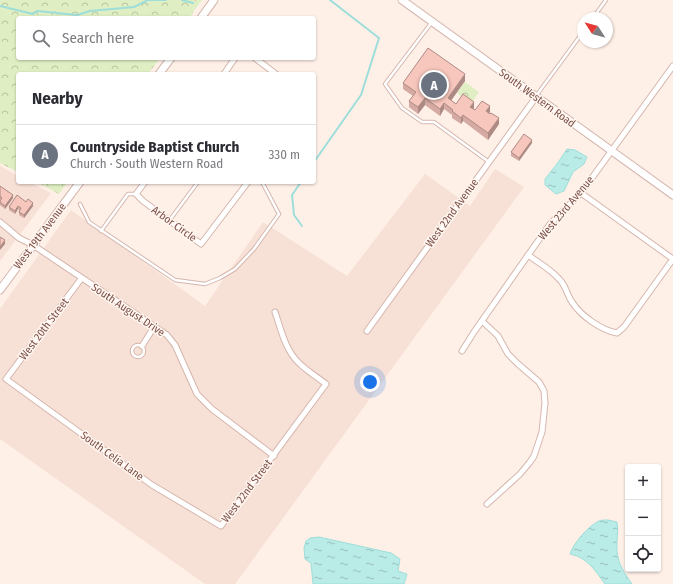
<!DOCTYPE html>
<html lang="en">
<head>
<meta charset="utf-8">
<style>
	body { margin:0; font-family:"Fira Sans Condensed",sans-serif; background:#f7f7f7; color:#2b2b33 }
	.controls { position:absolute; right:12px; bottom:12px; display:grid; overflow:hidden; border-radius:4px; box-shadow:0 1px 3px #0004 }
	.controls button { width:36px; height:36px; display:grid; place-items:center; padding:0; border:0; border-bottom:1px solid #e1e1e2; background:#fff; color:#2b2b33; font:20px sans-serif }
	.compass { position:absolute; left:577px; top:12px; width:36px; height:36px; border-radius:50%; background:#fff; box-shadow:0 1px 3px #0004; rotate:306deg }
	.you { position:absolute; left:370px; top:382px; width:14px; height:14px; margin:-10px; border:3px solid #fff; border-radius:50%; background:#1a73e8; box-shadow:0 0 0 6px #1a73e833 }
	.badge { display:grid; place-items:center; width:26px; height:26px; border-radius:50%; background:#f6403f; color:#fff; font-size:13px; font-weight:700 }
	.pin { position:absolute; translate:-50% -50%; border:2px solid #fff; box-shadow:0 1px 4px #0006 }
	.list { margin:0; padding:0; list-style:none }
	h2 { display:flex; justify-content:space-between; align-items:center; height:52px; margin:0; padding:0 16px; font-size:17px }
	h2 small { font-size:13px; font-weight:400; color:#7c7c81 }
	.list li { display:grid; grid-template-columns:26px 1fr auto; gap:12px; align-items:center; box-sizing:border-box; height:60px; padding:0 16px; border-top:1px solid #e1e1e2 }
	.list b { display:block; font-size:15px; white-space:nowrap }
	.list p { margin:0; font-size:13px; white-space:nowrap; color:#7c7c81 }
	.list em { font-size:13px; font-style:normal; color:#7c7c81 }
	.icon { flex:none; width:22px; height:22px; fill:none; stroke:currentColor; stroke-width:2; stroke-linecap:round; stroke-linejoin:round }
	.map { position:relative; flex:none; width:673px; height:584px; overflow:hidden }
	.search { position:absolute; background:#fff; box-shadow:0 1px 3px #0004; left:16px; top:16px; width:300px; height:44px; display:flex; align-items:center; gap:10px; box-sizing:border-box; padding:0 14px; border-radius:4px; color:#7c7c81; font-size:15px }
	.panel { position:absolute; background:#fff; box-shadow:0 1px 3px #0004; left:16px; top:72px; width:300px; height:112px; border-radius:4px }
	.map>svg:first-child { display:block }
	.residential { fill:#f7e0d5 }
	.forest { fill:url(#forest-crowns) }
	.water { fill:url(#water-ripples); stroke:#9ddeda }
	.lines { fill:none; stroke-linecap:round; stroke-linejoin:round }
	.stream { stroke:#9ddeda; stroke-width:2 }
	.service-casing { stroke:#d5b6ae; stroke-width:4.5 }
	.minor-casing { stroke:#d5b6ae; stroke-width:7 }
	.tertiary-casing { stroke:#d5b6ae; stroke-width:9 }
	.path { stroke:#dda89e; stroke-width:1; stroke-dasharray:1 3; stroke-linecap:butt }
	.service { stroke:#fff; stroke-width:2.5 }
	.minor { stroke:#fff; stroke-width:5 }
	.tertiary { stroke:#fff; stroke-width:7 }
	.wall { fill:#d4aaa2 }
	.shaded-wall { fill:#ad8b84 }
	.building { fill:#f7c6bc; stroke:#ad8b84 }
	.labels { text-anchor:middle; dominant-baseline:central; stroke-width:3; stroke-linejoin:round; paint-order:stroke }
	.street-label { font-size:11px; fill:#7c4f47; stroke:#fff6f0 }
</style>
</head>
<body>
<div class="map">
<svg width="673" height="584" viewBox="0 0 673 584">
	<defs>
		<pattern id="forest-crowns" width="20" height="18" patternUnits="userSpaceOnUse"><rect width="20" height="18" fill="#dfefc3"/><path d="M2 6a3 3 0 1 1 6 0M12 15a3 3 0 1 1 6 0" fill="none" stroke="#bac4a0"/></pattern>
		<pattern id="water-ripples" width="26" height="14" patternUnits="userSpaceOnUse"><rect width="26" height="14" fill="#b9ebe7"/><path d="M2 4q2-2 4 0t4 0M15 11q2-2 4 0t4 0" fill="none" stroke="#9bc1bd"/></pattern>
	</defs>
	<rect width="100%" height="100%" fill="#fff0e7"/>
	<g class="residential">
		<polygon points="0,166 18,176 18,182 29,182 51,193 0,261"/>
		<polygon points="495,169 524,187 235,584 205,584 0,439 0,309 71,210 205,306 263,222 347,276 425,174 470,206"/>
	</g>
	<g class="forest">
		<polygon points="0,0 202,0 189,18 18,18 18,58 160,58 148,74 18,74 18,172 0,163"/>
		<polygon points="465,82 479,92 471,104 457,93"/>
		<polygon points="37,182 68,182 59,194"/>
	</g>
	<g class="water">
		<polygon points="567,149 575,150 587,157 584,164 573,172 564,191 556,194 545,185 545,179 557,164"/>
		<path d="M608,520L617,522C619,532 616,541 617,551C618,564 625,574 632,584H605C594,569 588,558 570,554C573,544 588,526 599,521C601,520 605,520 608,520Z"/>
		<polygon points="319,537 391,553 400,559 398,571 407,574 404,584 313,584 311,563 305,559 304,548 306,541 310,538"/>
	</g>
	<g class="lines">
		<g class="stream">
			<polyline points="182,0 193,3"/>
			<polyline points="0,6 33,14 37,11 77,15 90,11 134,7 148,0 166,0"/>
			<polyline points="314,162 361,95 379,38 330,0"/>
			<polyline points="301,182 292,195 294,215 302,226"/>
		</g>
		<defs>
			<g id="service">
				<polyline points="593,18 606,0"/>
				<polyline points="432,22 385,84 402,108 422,122 434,122 489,162"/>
				<polyline points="536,96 583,32"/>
				<polyline points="80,204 89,222 175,280 205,284 220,278 235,269 254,249 279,214 262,182"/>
				<polyline points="169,221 198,182"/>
				<polyline points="101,231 128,194 136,194"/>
				<circle cx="138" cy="351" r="6"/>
			</g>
			<g id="minor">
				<polyline points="255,58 276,74"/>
				<polyline points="224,74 235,58"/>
				<polyline points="145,182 136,194 143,201 201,244 248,182"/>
				<polyline points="0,222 19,238 33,245 167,335 175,345 197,394 212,409 274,456"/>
				<path d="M528,255C539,263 552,270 560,280C566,286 567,295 572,302C581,316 601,330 617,333L624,327L673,259L581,193"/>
				<path d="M81,279L6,379L152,485L221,526L326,384C317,377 307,371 299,363C285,350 281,329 275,312"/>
				<polyline points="482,321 498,336 508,354 518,364 539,382 544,391 545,403 542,432 534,456 530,462 520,474 487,504"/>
				<polyline points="367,331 536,97"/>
				<polyline points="142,346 154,327"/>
				<polyline points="462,351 474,332 550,224 581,193 673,66"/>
			</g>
			<g id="tertiary">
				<polyline points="402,0 673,195"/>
				<polyline points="201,18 214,0"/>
				<polyline points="159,74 171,58"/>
				<polyline points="0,290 80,182"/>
			</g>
		</defs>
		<use href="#service" class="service-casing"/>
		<use href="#minor" class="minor-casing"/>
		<use href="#tertiary" class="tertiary-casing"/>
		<polyline class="path" points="195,0 197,2"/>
		<use href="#service" class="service"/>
		<use href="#minor" class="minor"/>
		<use href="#tertiary" class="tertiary"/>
	</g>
	<g class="wall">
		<polygon points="465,81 451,100 456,104 474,108 473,109 475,110 490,112 489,113 499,124 488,140 463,121 461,124 452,118 452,115 444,109 440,116 425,105 418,114 409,107 409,101 413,96 403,89 403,83"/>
		<polygon points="532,143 519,161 511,156 511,152"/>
		<polygon points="0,187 13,198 5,209 0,205"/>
		<polygon points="33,206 24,218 19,215 19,212 20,210 18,209 15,214 9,210 9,207"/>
	</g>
	<g class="shaded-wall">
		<polygon points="465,74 465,81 448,105 448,98"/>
		<polygon points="425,98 425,105 418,114 418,107"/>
		<polygon points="474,102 474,108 470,113 470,107"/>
		<polygon points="444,103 444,109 440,116 440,109"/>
		<polygon points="490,106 490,112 486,118 486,111"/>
		<polygon points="463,115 463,121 461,124 461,118"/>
		<polygon points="499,118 499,124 488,140 488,133"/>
		<polygon points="532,140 532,143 519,161 519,158"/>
		<polygon points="13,195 13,198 5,209 5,206"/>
		<polygon points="33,203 33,206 24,218 24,215"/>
		<polygon points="18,206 18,209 15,214 15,211"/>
		<polygon points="5,240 5,244 0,250 0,247"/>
	</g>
	<g class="building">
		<polygon points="428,48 465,74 448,98 456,104 463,94 474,102 470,107 475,110 482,101 490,106 486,111 490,114 491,113 499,118 488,133 463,115 461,118 452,111 453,110 444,103 440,109 425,98 418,107 409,101 416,92 403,83"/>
		<polygon points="524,134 532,140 519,158 511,152"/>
		<polygon points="0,186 13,195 5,206 0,202 0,201 2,198 0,196"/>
		<polygon points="17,195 26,202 28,199 33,203 24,215 19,212 21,208 18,206 15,211 9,207"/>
		<polygon points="0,237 5,240 0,247"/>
	</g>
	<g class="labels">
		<g class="street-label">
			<text transform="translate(537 98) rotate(36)">South Western Road</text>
			<text transform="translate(566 208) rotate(-50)">West 23rd Avenue</text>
			<text transform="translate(452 213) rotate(-54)">West 22nd Avenue</text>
			<text transform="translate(174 224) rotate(36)">Arbor Circle</text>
			<text transform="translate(40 236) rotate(-53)">West 19th Avenue</text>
			<text transform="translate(128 310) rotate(34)">South August Drive</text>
			<text transform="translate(44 329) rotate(-53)">West 20th Street</text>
			<text transform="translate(112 456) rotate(36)">South Celia Lane</text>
			<text transform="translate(247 491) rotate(-53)">West 22nd Street</text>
		</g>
	</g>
</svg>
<div class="controls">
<button>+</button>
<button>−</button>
<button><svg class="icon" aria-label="locate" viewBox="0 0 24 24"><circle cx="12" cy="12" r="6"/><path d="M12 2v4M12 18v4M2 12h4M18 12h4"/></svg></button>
</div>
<svg class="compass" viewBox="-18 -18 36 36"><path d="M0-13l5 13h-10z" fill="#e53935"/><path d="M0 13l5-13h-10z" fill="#7c7c81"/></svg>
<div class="you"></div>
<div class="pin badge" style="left:434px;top:85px;background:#6b7280">A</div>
<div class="search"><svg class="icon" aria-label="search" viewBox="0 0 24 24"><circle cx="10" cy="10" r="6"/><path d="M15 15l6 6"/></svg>Search here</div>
<section class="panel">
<h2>Nearby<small></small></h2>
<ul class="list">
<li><span class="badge" style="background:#6b7280">A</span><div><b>Countryside Baptist Church</b><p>Church · South Western Road</p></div><em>330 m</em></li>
</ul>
</section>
</div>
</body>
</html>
